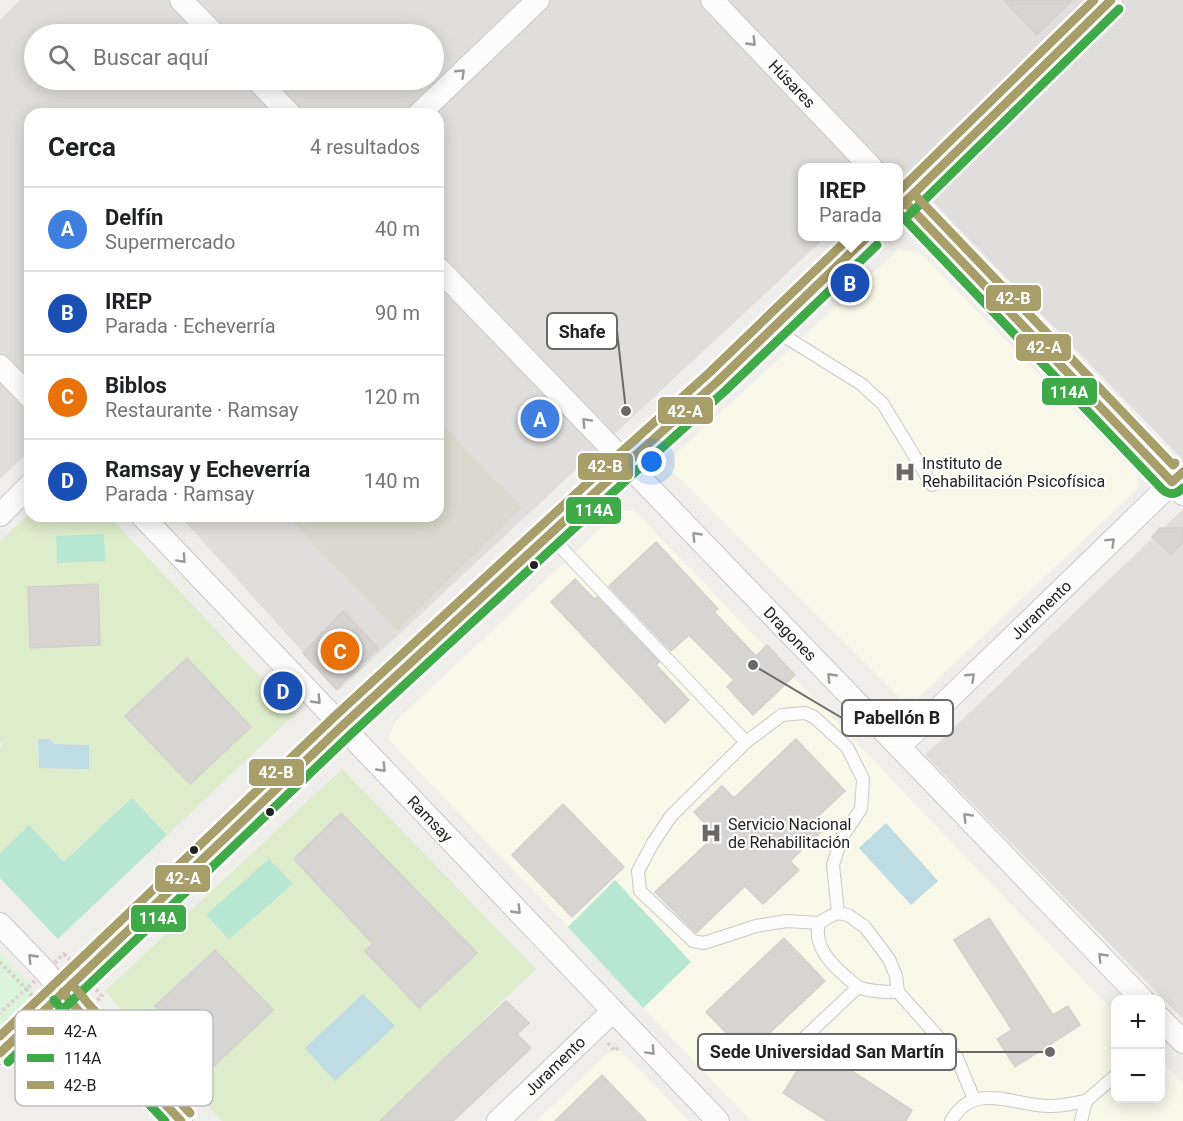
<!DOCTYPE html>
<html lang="es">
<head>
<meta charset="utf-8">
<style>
	body { margin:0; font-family:Roboto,sans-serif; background:#f2f2f2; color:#202124 }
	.controls { position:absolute; right:18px; bottom:18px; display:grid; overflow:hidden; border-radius:12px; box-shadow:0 3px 15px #0003 }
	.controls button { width:54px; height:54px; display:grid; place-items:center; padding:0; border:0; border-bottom:2px solid #e0e0e0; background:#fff; color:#202124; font:30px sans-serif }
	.you { position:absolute; left:652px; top:462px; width:21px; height:21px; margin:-15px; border:4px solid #fff; border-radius:50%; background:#1a73e8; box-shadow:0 0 0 9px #1a73e833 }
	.badge { display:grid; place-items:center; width:39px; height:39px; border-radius:50%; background:#7c3aed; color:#fff; font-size:20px; font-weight:700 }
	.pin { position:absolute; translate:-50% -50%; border:3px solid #fff; box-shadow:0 2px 6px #0006 }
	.popup { position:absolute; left:798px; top:163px; width:105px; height:78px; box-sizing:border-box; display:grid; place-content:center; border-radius:12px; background:#fff; filter:drop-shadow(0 2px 4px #0005); font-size:20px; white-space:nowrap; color:#757577 }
	.popup b { font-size:22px; color:#202124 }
	.popup::after { content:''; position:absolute; left:50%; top:100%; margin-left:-12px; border:12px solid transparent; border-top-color:#fff }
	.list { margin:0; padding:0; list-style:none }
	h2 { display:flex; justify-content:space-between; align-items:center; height:78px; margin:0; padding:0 24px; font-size:26px }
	h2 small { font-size:20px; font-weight:400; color:#757577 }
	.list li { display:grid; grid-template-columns:39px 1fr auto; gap:18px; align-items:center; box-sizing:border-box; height:84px; padding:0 24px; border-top:2px solid #e0e0e0 }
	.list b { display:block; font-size:22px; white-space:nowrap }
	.list p { margin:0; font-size:20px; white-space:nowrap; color:#757577 }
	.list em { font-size:20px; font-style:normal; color:#757577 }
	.icon { flex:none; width:33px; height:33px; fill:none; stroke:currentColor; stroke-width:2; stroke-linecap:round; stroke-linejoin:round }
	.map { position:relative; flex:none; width:1183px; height:1121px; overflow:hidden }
	.search { position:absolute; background:#fff; box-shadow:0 3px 15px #0003; left:24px; top:24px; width:420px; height:66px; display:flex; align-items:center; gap:15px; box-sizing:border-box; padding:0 21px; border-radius:33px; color:#757577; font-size:22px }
	.panel { position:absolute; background:#fff; box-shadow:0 3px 15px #0003; left:24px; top:108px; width:420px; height:414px; border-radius:18px }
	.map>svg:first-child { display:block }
	.residential { fill:#dfdedc; fill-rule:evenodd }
	.education { fill:#f8f7e8 }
	.construction { fill:#d9d9cd }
	.grass { fill:#ddeccb; fill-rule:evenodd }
	.park { fill:#daf5da }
	.pitch { fill:#b7e6d2 }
	.water { fill:#bfdbe3 }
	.building { fill:#d7d4d2; stroke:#d3d0cc; stroke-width:1.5 }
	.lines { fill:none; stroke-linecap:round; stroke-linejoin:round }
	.lane-casing { stroke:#c9c8c7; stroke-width:14 }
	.street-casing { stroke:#c9c8c7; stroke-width:24 }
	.path { stroke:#dccecd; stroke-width:4; stroke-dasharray:3 3; stroke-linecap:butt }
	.lane { stroke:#fdfcfc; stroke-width:12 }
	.street { stroke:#fdfcfc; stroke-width:22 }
	.bus-1-casing { stroke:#fff; stroke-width:14 }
	.bus-2-casing { stroke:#fff; stroke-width:14 }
	.bus-3-casing { stroke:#fff; stroke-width:14 }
	.bus-1 { stroke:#a79e69; stroke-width:9 }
	.bus-2 { stroke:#3fab48; stroke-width:9 }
	.bus-3 { stroke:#a79e69; stroke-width:9 }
	.oneway { stroke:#9a9a9a }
	.bus-dot { fill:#222; stroke:#fff; stroke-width:2 }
	.labels { text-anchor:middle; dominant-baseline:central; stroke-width:4.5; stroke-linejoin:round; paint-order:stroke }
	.street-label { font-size:16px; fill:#222; stroke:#fff }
	.poi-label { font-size:16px; fill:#222; stroke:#fff; text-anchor:start }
	.key { fill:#fff; stroke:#bdbdbd; stroke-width:1.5 }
	.key-label { font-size:16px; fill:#222 }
	.leader { fill:none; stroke:#6a6968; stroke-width:2 }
	.callout-dot { fill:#6a6968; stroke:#fff; stroke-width:2 }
	.callout { fill:#fff; stroke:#6a6968; stroke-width:2 }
	.callout-label { font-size:18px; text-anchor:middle; font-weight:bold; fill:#222 }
	.line-badge { stroke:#fff; stroke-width:2 }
	.badge-label { font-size:16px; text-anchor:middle; font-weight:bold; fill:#fff }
</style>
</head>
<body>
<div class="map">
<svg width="1183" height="1121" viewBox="0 0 1183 1121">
	<rect width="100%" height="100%" fill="#f0eeeb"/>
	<g class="residential">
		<path d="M20,0H1183V460L900,168L898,170V168H802V236L826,237L338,691L180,516H438V114H30V450L0,479V20ZM34,34H434V80H34Z"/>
		<polygon points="1183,509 1183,1019 925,755"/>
	</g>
	<g class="education">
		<polygon points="899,249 918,253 916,249 1138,475 1137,489 918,698 900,698 671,470 673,456"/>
		<polygon points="634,510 1115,1013 1116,1098 1160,1098 1161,1060 1183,1084 1183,1121 751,1121 643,1008 568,927 388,739 394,723 619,511"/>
		<polygon points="619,1049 689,1121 536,1121 609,1052"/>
	</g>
	<polygon class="construction" points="438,420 522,508 397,631 287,516 438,516"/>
	<g class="grass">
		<path d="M30,513V516H109L295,714L167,835L132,799L64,862L29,825L0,853V749L3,745L0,742V541ZM98,584L100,645L31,648L28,587ZM188,659L251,726L190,784L126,716ZM38,739H49L55,744L89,745L39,768Z"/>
		<path d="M342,769L536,969L379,1121H222L105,991ZM340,814L476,953L419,1008L365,951L373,944L294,859ZM215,950L272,1010L155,1006Z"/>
	</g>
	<polygon class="park" points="0,953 32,986 31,996 0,1027"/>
	<g class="pitch">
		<polygon points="104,534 105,561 57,563 56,536"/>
		<polygon points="132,798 167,835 58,939 0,878 0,853 29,825 64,862"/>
		<polygon points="269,859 293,884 229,939 206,915"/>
		<polygon points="615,880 691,962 643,1008 568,927"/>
	</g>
	<g class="water">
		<polygon points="38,739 49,739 55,744 89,745 89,769 39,768"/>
		<polygon points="886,823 938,881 911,905 859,848"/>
		<polygon points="363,994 395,1026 335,1081 305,1048"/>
	</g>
	<g class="building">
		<polygon points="1004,0 1072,0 1037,35"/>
		<polygon points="1160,528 1183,528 1183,542 1171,554 1152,537"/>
		<polygon points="656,542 718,609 714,612 756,656 767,645 795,675 753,715 727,687 734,680 689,635 671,651 609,586"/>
		<polygon points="575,579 594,599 597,597 659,662 656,665 689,700 665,723 551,602"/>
		<polygon points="98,584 100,645 30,648 28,587"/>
		<polygon points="343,611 378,648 336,689 303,653"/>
		<polygon points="187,658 251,727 190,784 125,716"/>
		<polygon points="796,739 845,791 811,823 821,832 790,861 799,870 763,904 745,886 696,933 655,892 716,835 694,812 722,786 734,798"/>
		<polygon points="563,804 624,867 572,917 512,855"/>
		<polygon points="341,813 477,953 419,1008 365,951 373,944 294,859"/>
		<polygon points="989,918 1053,1015 1068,1006 1080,1025 1015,1067 997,1039 1012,1030 954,940"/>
		<polygon points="784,938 825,981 747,1054 706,1012"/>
		<polygon points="215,950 273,1010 213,1067 155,1006"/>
		<polygon points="506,1001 529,1023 517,1034 531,1048 453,1121 380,1121 446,1057"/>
		<polygon points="813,1046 912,1110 906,1121 827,1121 783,1093"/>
		<polygon points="602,1075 646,1121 555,1121"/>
	</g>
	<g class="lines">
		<defs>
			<g id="lane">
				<polyline points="773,329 861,384 883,404 932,485"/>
				<polyline points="549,535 746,742"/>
				<polyline points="819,923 787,921 756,926 704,943 693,941 640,891 638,871 653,843 671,816 746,742 782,715 805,713 814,717 847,747 863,779 861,809 842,837 833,865 838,913"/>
				<path d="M898,992C885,992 873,992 860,988C855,985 850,980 845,976C830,963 813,945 819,923L829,917L838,913L848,915L865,927L889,959L896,976L898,992L957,1058L974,1099"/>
				<polyline points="802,1040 858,987"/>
				<path d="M951,1121C974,1080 1014,1106 1049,1106C1061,1107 1074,1103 1086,1101"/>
				<polyline points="1081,1121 1086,1101 1116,1075"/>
			</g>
			<g id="street">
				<polyline points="181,0 214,34"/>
				<polyline points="712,0 872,168"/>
				<polyline points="257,80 290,114"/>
				<polyline points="419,114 538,0"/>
				<polyline points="898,195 1183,494"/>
				<polyline points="898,209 1111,0"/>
				<polyline points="438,268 1143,1000"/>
				<polyline points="0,366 30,397"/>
				<polyline points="0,515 30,485"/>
				<polyline points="142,516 718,1121"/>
				<polyline points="899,747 1182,473"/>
				<polyline points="0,924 45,971 82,1015 181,1121"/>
				<polyline points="1160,1018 1183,1042"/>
				<polyline points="0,1053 342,726 626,464 717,382 869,236"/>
				<polyline points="498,1121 613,1011"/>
			</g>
		</defs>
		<use href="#lane" class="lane-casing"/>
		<use href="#street" class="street-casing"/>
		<g class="path">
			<polygon points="64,954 102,996 64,1031 26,989"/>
			<polyline points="0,962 26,989 0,1013"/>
			<polyline points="608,1043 615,1051 620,1046"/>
		</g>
		<use href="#lane" class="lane"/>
		<use href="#street" class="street"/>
		<defs>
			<g id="bus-1">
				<polyline points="905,202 1172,482 1183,472"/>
				<polyline points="898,209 1111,0"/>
				<polyline points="63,992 82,1015 181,1121"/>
				<polyline points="0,1053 342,726 626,464 717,382 868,236"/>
			</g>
			<g id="bus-2">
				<path d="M898,212L1163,490C1171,496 1177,494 1183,488"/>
				<polyline points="906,218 1119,9"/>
				<polyline points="54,1000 73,1023 165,1121"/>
				<polyline points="8,1062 350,735 634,473 725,391 877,245"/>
			</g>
			<g id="bus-3">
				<polyline points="898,192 1094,0"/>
				<polyline points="914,194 1173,465 1175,463"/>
				<polyline points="72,984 91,1007 190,1113"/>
				<polyline points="0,1036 334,717 618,455 709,373 851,236"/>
			</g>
		</defs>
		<use href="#bus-1" class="bus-1-casing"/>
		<use href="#bus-2" class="bus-2-casing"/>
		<use href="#bus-3" class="bus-3-casing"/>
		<use href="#bus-1" class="bus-1"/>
		<use href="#bus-2" class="bus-2"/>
		<use href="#bus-3" class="bus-3"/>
	</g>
	<defs><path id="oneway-chevron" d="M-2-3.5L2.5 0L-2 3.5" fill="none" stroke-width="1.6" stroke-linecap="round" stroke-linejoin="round" transform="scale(1.5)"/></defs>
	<g class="oneway">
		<use href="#oneway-chevron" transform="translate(752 42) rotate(46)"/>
		<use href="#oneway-chevron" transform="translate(461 73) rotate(-44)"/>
		<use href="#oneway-chevron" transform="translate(586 422) rotate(-134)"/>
		<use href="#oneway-chevron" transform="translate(696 536) rotate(-134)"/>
		<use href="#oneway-chevron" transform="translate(1111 542) rotate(-44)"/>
		<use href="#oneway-chevron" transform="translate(182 559) rotate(47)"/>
		<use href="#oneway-chevron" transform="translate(831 677) rotate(-134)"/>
		<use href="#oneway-chevron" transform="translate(971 677) rotate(-44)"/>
		<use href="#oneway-chevron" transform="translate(317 700) rotate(46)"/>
		<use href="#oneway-chevron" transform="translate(382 768) rotate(46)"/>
		<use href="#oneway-chevron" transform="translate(967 817) rotate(-134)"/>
		<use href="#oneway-chevron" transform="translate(517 910) rotate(46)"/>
		<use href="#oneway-chevron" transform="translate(1102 957) rotate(-134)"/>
		<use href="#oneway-chevron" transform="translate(32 958) rotate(-134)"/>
		<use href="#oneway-chevron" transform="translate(651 1051) rotate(47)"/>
	</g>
	<defs>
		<symbol id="hospital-bare" viewBox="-9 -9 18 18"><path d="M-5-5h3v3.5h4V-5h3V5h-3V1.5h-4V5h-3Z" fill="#6a6968" stroke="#fff" stroke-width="2.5" paint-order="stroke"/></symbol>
	</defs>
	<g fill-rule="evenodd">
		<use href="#hospital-bare" x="890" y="457" width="30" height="30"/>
		<use href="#hospital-bare" x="696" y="818" width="30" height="30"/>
	</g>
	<g class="bus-dot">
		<circle cx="534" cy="565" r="5"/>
		<circle cx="270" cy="812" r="5"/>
		<circle cx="194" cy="850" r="5"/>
	</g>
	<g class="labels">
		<g class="street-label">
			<text transform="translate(792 84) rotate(46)">Húsares</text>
			<text transform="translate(1041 610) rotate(-44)">Juramento</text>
			<text transform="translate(790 634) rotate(46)">Dragones</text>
			<text transform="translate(430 819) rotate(46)">Ramsay</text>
			<text transform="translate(555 1066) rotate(-44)">Juramento</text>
		</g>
		<g class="poi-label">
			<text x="922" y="463">Instituto de<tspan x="922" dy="18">Rehabilitación Psicofísica</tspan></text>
			<text x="728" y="824">Servicio Nacional<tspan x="728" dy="18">de Rehabilitación</tspan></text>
		</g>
	</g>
	<rect x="15" y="1010" width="198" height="96" rx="9" class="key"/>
	<rect x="27" y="1027" width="27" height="8" fill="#a79e69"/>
	<rect x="27" y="1054" width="27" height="8" fill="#3fab48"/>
	<rect x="27" y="1081" width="27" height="8" fill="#a79e69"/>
	<g class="key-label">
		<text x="64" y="1037">42-A</text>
		<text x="64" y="1064">114A</text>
		<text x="64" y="1091">42-B</text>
	</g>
	<path class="leader" d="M626 411L617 331M753 665L842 718M1050 1052L956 1052"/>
	<g class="callout-dot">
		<circle cx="626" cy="411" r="6"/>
		<circle cx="753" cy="665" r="6"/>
		<circle cx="1050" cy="1052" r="6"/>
	</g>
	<g class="callout">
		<rect x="547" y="313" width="70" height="36" rx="6"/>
		<rect x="842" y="700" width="111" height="36" rx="6"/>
		<rect x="698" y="1034" width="258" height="36" rx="6"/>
	</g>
	<g class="callout-label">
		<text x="582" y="338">Shafe</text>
		<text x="897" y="724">Pabellón B</text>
		<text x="827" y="1058">Sede Universidad San Martín</text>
	</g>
	<g class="line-badge">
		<rect x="985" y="284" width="57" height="28" rx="6" fill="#a79e69"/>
		<rect x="1015" y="333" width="57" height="29" rx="6" fill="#a79e69"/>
		<rect x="1041" y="377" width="57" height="29" rx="6" fill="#3fab48"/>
		<rect x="657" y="396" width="57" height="29" rx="6" fill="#a79e69"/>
		<rect x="577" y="452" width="57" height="29" rx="6" fill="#a79e69"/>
		<rect x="565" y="496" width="57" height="29" rx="6" fill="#3fab48"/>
		<rect x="248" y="758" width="57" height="29" rx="6" fill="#a79e69"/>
		<rect x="154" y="864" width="57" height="29" rx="6" fill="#a79e69"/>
		<rect x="130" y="904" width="57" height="29" rx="6" fill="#3fab48"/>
	</g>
	<g class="badge-label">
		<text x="1013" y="304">42-B</text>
		<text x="1044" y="353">42-A</text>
		<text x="1069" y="398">114A</text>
		<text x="685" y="417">42-A</text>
		<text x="605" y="472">42-B</text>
		<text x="594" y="516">114A</text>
		<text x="276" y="778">42-B</text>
		<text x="183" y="884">42-A</text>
		<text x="158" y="924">114A</text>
	</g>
</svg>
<div class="controls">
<button>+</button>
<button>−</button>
</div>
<div class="you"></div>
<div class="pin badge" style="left:540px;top:419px;background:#3f7fe0">A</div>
<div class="pin badge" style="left:850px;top:283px;background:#1a4fb4">B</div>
<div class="popup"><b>IREP</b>Parada</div>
<div class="pin badge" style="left:340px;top:651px;background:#e8710a">C</div>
<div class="pin badge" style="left:283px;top:691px;background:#1a4fb4">D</div>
<div class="search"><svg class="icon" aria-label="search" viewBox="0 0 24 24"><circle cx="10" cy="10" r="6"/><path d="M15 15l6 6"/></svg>Buscar aquí</div>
<section class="panel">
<h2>Cerca<small>4 resultados</small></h2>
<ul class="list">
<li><span class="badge" style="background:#3f7fe0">A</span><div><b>Delfín</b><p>Supermercado</p></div><em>40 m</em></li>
<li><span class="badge" style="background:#1a4fb4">B</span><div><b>IREP</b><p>Parada · Echeverría</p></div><em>90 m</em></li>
<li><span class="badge" style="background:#e8710a">C</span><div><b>Biblos</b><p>Restaurante · Ramsay</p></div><em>120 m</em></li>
<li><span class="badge" style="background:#1a4fb4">D</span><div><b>Ramsay y Echeverría</b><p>Parada · Ramsay</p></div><em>140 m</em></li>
</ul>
</section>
</div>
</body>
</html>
